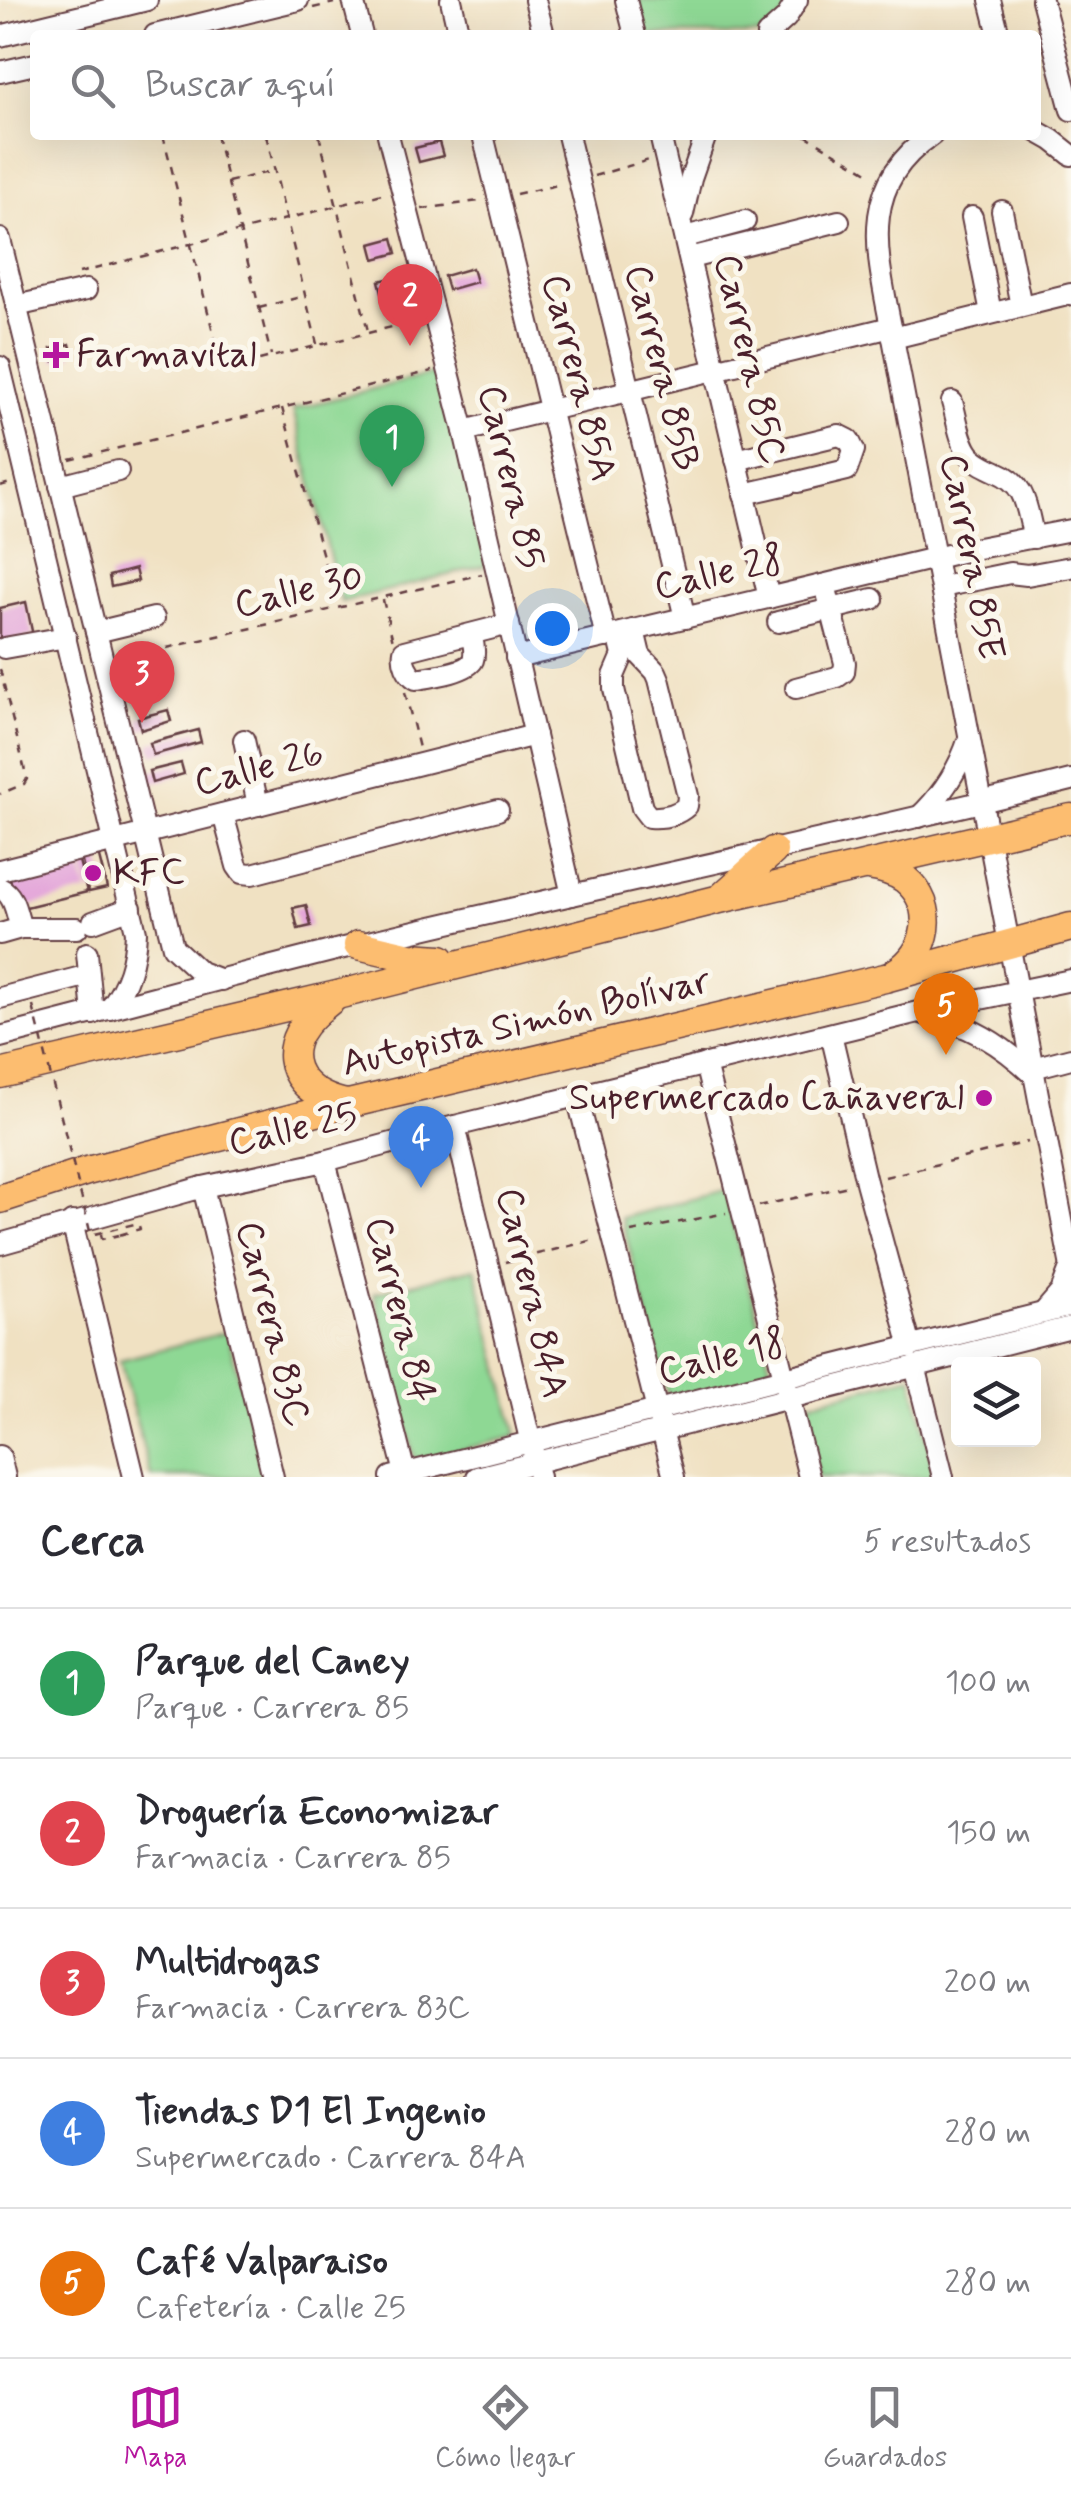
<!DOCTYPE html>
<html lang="es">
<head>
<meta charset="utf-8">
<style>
	body { margin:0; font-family:Mynerve,sans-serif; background:#f7f7f7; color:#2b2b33 }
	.controls { position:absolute; right:30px; bottom:30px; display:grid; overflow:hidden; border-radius:10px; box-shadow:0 10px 40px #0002 }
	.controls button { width:90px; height:90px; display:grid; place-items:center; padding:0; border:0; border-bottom:2px solid #e1e1e2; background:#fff; color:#2b2b33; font:50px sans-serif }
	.you { position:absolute; left:552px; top:628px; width:35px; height:35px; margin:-25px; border:8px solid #fff; border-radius:50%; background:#1a73e8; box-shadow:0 0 0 15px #1a73e833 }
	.badge { display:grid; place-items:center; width:65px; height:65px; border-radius:50%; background:#b5179e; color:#fff; font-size:32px; font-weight:700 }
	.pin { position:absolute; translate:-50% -82px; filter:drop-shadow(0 2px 5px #0008) }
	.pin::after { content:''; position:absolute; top:52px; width:35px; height:30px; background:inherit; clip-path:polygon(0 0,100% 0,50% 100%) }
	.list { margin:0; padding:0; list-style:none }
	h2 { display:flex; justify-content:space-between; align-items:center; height:130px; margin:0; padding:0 40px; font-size:42px }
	h2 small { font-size:32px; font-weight:400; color:#7c7c81 }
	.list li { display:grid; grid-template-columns:65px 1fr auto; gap:30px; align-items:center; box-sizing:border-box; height:150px; padding:0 40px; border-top:2px solid #e1e1e2 }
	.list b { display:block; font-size:38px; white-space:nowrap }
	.list p { margin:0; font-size:32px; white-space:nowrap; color:#7c7c81 }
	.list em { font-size:32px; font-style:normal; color:#7c7c81 }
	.icon { flex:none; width:55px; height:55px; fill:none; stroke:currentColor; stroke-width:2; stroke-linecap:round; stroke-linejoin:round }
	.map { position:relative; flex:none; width:1071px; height:1477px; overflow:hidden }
	.search { position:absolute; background:#fff; box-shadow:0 10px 40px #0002; left:30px; right:30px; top:30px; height:110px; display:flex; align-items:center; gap:25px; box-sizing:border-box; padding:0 35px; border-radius:10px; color:#7c7c81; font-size:38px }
	.sheet { height:880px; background:#fff }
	nav { display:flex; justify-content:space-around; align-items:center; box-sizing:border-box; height:140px; border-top:2px solid #e1e1e2; background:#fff; font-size:28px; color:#7c7c81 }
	nav a { display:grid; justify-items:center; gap:5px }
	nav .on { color:#b5179e }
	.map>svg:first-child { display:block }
	.green { fill:#8ed894; stroke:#6c7c60; stroke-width:2.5 }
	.building { fill:#e3a4d9 }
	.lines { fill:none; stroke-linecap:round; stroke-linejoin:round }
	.minor-casing { stroke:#633c42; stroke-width:24 }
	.highway-casing { stroke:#633c42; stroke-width:31 }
	.path { stroke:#633c42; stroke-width:2.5; stroke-dasharray:8 8; stroke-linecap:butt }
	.minor { stroke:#fff; stroke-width:20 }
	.highway { stroke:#fcbd6f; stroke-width:28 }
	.path-bridge { stroke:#633c42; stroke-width:2.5; stroke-dasharray:8 8; stroke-linecap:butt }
	.poi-dot { fill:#b5179e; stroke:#fbf7ec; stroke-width:4 }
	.labels { text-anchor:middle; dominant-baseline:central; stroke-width:10; stroke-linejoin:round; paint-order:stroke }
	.poi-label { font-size:38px; fill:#4a1f2b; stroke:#fbf7ec; text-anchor:start }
	.street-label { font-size:38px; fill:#4a1f2b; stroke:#fbf7ec }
</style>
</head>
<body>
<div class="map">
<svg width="1071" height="1477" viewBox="0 0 1071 1477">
	<rect width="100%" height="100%" fill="#fbf7ec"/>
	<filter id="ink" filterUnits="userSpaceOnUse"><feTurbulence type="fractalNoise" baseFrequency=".01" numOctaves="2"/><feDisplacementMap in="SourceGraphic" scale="20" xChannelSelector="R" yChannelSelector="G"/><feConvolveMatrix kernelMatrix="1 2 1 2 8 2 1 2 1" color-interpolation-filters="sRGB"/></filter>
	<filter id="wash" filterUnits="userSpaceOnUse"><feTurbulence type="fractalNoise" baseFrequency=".0048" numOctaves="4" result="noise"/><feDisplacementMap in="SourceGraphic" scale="40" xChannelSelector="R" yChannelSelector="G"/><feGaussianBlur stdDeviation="2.25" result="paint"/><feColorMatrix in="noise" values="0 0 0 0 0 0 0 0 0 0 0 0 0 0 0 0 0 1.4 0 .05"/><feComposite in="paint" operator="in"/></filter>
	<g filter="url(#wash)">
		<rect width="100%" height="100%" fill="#f0e1c2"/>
		<g class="green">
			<polygon points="626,0 797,0 767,35 635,35"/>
			<polygon points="444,371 492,564 341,602 293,409"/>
			<polygon points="724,1190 773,1377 670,1402 621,1218"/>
			<polygon points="475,1268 517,1436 415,1461 374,1293"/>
			<polygon points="227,1332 265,1477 151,1477 120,1360"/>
			<polygon points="912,1376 936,1477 818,1477 800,1405"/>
		</g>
		<g id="blocks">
			<g class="building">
				<polygon points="439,142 443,156 419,162 415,148"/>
				<polygon points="393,238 397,253 375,259 371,244"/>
				<polygon points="472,268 476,282 448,290 444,276"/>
				<polygon points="400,276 404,290 383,296 379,281"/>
				<polygon points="70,344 73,356 54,361 51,349"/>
				<polygon points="135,569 138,581 111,587 109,576"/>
				<polygon points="26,602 33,636 0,644 0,608"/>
				<polygon points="168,710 171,721 141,730 138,718"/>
				<polygon points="198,730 201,742 153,755 150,743"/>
				<polygon points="181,763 184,774 152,783 149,771"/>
				<polygon points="98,853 107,888 89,892 81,857"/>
				<polygon points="78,857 87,892 18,909 9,874"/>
				<polygon points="306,905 311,926 298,929 293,908"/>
			</g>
		</g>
	</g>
	<g filter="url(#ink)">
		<use href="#blocks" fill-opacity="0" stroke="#633c42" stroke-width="2.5"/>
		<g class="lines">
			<defs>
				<g id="minor">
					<polyline points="353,0 362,35"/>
					<polyline points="451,0 459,35"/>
					<polyline points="535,0 544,35"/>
					<polyline points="626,0 635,35"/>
					<polyline points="990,0 999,35"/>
					<polyline points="1042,0 1071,110"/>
					<polyline points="155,35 298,0"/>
					<polyline points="767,35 786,18 797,0"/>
					<polyline points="0,36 147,0"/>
					<polyline points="0,72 35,64"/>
					<polyline points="1036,131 1052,140 1071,155"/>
					<polyline points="388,135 464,431 572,895"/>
					<polyline points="483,135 606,637"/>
					<polyline points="568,135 685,618"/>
					<polyline points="660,135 769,598"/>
					<path d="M932,135C854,188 879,260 893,338L1071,1267"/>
					<polyline points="1002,211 1021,306"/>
					<polyline points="683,214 691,178 706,135"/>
					<polyline points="972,217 991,313"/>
					<polyline points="685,237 745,221"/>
					<polyline points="0,239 173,947 200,972 221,980"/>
					<polyline points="690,258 839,221"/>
					<polyline points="16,306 86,290"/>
					<polyline points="893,338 1071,294"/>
					<path d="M0,367L136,932C135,961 128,984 110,1009"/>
					<path d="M952,402C957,418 959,441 970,455C977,463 987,467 997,472C1028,485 1026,509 1034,538"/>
					<polyline points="464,431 891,327"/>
					<polyline points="736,460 839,435 849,440 854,450 847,470 797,482"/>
					<polyline points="60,486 118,471"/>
					<polyline points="744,494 788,484"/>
					<polyline points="942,587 1010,573 1027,575 1071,567"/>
					<polyline points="778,622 873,599"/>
					<polyline points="96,632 154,618"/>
					<path d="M471,634C473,641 476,652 473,660C468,672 428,677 416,679C407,673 402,661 404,651L509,624"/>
					<path d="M618,634L623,655L614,676V689L642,808L649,817C663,818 677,815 687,806L688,796L659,679L656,672L640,655L634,630"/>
					<polyline points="4,648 66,637"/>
					<polyline points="516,658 973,549 1071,530"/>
					<polyline points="796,688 837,677 844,672 845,663 825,585"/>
					<polyline points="244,740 258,805"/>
					<polyline points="223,814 237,866 242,873 252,874 498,810"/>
					<path d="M919,817C943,794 959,770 969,738"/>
					<polyline points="0,870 535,735"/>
					<path d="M0,888C15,895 16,914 21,928"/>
					<polyline points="93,922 131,908"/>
					<polyline points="0,934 21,928 77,928"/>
					<polyline points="87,953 93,1014"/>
					<polyline points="0,998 89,975"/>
					<path d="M924,1014C969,1024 1001,1044 1034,1075"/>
					<polyline points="831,1034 866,1182 911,1347"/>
					<path d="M0,1037C120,1007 240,973 360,944C597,887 835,839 1071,780"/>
					<polyline points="705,1064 809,1477"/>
					<polyline points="1033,1068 1071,1058"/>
					<polyline points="577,1096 674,1477"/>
					<polyline points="455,1126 539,1477"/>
					<polyline points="325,1161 406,1477"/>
					<polyline points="203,1187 273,1477"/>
					<polyline points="72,1222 134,1477"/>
					<polyline points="0,1244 203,1187 325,1161 455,1126 918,1012 1071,980"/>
					<polyline points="1043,1313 1061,1292 1071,1266"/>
					<polyline points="915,1366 943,1477"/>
					<polyline points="0,1456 5,1477"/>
					<polyline points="391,1477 1071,1306"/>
					<polyline points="477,1477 1071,1327"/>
				</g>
				<g id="highway">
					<path d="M868,866C881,868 894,871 905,879C938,906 929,953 895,973"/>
					<polyline points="722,897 773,851"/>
					<polyline points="358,945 410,957 441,959"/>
					<path d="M332,999C320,1009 307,1019 299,1033C279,1071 313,1099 348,1104"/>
					<polyline points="0,1074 337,995 720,899 1071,818"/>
					<polyline points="0,1199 87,1171 348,1104 885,978 1071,927"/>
				</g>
			</defs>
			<use href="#minor" class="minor-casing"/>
			<use href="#highway" class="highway-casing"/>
			<g class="path">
				<polyline points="313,8 334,3"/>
				<polyline points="163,135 220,359 239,365 416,321"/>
				<polyline points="216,135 271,355"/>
				<polyline points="266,135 317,344"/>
				<polyline points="319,135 368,331"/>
				<polyline points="805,135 873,175"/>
				<polyline points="594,176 649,160"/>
				<polyline points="228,182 273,171"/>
				<polyline points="516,194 562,184"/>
				<polyline points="422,209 479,201"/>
				<polyline points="79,273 386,193"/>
				<polyline points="259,308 304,296"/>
				<polyline points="282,408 337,607"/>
				<polyline points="70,460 432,371"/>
				<polyline points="0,486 10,483"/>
				<polyline points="383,600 393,641"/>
				<polyline points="120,659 482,574"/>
				<polyline points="0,669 27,779 24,784 0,794"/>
				<polyline points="405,692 419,748"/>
				<polyline points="885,1177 1028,1142"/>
				<polyline points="759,1206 848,1186"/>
				<polyline points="631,1232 726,1213"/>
				<polyline points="101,1234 102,1239 119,1235"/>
				<polyline points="505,1262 594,1240"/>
			</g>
			<use href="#minor" class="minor"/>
			<use href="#highway" class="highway"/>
			<polyline class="path-bridge" points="33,1006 91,1235 138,1223 140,1229 119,1235"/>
		</g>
	</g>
	<g class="poi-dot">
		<path d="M51 340h10v10h10v10h-10v10h-10v-10h-10v-10h10z"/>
		<circle cx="93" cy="873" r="10"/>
		<circle cx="984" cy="1098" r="10"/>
	</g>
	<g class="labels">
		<g class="poi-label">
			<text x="76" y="355">Farmavital</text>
			<text x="113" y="873">KFC</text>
			<text x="964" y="1098" text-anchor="end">Supermercado Cañaveral</text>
		</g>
		<g class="street-label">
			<text transform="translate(749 359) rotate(77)">Carrera 85C</text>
			<text transform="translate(661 368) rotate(76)">Carrera 85B</text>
			<text transform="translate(578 378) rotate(76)">Carrera 85A</text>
			<text transform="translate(510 477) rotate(77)">Carrera 85</text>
			<text transform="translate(971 557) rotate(79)">Carrera 85E</text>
			<text transform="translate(719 574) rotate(-13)">Calle 28</text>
			<text transform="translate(299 592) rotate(-13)">Calle 30</text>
			<text transform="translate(259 769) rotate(-14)">Calle 26</text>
			<text transform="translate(526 1023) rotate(-13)">Autopista Simón Bolívar</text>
			<text transform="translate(293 1130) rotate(-13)">Calle 25</text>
			<text transform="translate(531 1293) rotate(77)">Carrera 84A</text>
			<text transform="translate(399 1310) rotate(76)">Carrera 84</text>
			<text transform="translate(272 1324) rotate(76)">Carrera 83C</text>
			<text transform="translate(722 1358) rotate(-14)">Calle 18</text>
		</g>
	</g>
</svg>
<div class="controls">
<button><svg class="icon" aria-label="layers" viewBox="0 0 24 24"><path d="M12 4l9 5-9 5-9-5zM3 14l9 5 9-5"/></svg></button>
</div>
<div class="you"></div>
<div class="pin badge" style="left:392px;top:487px;background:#2e9e5b">1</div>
<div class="pin badge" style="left:410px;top:346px;background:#e0444e">2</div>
<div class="pin badge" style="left:142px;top:723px;background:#e0444e">3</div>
<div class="pin badge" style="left:421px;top:1188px;background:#3f7fe0">4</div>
<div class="pin badge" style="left:946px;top:1055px;background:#e8710a">5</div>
<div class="search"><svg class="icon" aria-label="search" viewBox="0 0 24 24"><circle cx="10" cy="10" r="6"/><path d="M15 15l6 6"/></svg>Buscar aquí</div>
</div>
<section class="sheet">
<h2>Cerca<small>5 resultados</small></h2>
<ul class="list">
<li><span class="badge" style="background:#2e9e5b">1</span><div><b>Parque del Caney</b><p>Parque · Carrera 85</p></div><em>100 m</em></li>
<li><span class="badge" style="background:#e0444e">2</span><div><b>Droguería Economizar</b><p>Farmacia · Carrera 85</p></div><em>150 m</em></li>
<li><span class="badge" style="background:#e0444e">3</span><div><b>Multidrogas</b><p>Farmacia · Carrera 83C</p></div><em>200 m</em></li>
<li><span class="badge" style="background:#3f7fe0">4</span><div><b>Tiendas D1 El Ingenio</b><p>Supermercado · Carrera 84A</p></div><em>280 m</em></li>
<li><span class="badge" style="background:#e8710a">5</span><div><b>Café Valparaiso</b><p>Cafetería · Calle 25</p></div><em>280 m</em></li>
</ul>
</section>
<nav>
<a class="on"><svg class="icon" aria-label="map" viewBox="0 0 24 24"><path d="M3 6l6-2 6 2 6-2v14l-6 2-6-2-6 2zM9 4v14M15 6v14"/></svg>Mapa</a>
<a><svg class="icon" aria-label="directions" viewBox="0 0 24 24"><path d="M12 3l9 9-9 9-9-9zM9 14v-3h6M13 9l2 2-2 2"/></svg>Cómo llegar</a>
<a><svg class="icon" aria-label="saved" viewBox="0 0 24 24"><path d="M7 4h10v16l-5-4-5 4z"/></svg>Guardados</a>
</nav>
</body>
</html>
